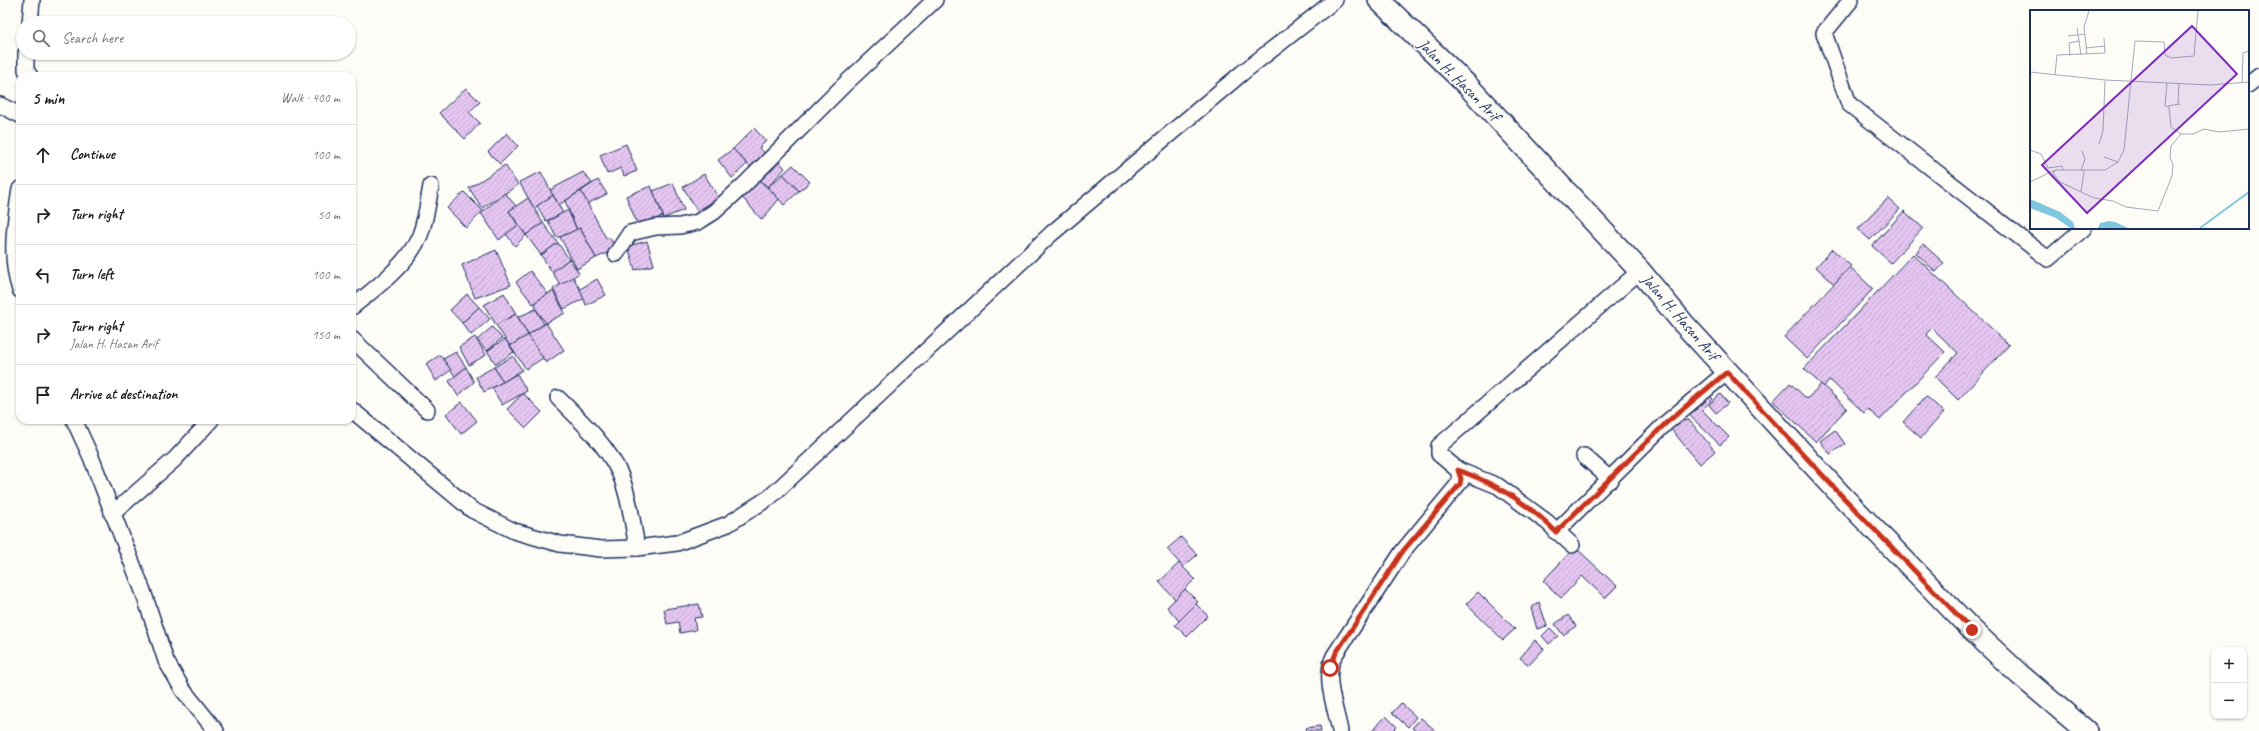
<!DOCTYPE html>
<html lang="en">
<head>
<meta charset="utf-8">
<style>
	body { margin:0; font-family:Caveat,sans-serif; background:#f2f2f2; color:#222 }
	.controls { position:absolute; right:12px; bottom:12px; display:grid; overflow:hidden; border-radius:8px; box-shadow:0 1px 3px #0004 }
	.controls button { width:36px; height:36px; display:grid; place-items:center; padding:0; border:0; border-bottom:1px solid #e0e0e0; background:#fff; color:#222; font:20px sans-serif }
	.stop { position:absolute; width:12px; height:12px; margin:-9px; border:3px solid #c8321e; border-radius:50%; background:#fff }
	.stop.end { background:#c8321e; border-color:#fff; box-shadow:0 1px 4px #0008 }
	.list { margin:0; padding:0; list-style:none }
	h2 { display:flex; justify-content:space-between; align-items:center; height:52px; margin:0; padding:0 16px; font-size:17px }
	h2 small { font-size:13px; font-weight:400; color:#767676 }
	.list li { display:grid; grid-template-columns:26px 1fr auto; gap:12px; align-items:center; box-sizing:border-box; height:60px; padding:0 16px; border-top:1px solid #e0e0e0 }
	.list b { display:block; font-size:15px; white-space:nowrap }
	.list p { margin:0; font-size:13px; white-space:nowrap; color:#767676 }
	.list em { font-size:13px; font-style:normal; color:#767676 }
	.icon { flex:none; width:22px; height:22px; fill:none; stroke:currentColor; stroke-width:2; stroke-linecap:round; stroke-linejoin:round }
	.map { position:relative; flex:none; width:2259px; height:731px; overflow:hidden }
	.search { position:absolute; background:#fff; box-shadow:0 1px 3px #0004; left:16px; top:16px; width:340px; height:44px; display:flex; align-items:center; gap:10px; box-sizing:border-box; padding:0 14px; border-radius:22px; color:#767676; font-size:15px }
	.panel { position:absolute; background:#fff; box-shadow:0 1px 3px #0004; left:16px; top:72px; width:340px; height:352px; border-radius:12px }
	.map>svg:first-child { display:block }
	.building { fill:url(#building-hatch); stroke:#1b2f5e }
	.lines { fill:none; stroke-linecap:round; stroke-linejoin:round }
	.minor-casing { stroke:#1b2f5e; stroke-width:18 }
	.secondary-casing { stroke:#1b2f5e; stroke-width:24 }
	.minor { stroke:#fdfcf7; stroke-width:15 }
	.secondary { stroke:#fdfcf7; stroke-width:21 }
	.route { stroke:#c8321e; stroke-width:5 }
	.labels { text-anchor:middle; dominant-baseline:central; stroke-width:3.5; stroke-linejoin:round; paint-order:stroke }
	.street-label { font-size:16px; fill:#1b2f5e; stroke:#fdfcf7 }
	.inset-river { fill:none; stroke:#7ec7de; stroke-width:2 }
	.inset-road { fill:none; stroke:#a3aaba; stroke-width:1 }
	.view { fill:#7b2cbf; fill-opacity:0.15; stroke:#7b2cbf; stroke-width:2 }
	.inset-edge { fill:none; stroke:#1b2f5e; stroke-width:2 }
</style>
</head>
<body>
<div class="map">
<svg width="2259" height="731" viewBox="0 0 2259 731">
	<defs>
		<pattern id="building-hatch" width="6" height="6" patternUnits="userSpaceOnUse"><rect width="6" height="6" fill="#e5c5f1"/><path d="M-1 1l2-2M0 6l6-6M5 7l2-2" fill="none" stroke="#c4aad1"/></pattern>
	</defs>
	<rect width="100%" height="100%" fill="#fdfcf7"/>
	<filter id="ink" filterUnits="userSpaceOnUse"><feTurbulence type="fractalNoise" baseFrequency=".025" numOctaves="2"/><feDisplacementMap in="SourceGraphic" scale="8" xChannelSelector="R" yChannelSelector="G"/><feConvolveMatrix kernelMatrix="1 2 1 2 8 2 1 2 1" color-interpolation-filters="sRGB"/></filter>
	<g filter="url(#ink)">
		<g class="building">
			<polygon points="466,88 480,102 469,112 480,123 465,139 439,113"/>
			<polygon points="754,128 766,141 759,148 765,153 750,167 733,149"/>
			<polygon points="507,133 518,146 500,164 488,152"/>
			<polygon points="626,144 637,171 624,176 621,168 607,174 600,155"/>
			<polygon points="733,149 747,164 732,178 718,160"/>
			<polygon points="776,158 785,168 768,187 756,177"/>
			<polygon points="505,165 518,185 482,208 469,188"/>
			<polygon points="793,165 810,182 799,191 783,174"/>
			<polygon points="541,172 553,195 534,208 519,182"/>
			<polygon points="583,172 592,183 559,205 550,190"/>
			<polygon points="704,174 719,198 697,211 683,187"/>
			<polygon points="783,174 799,191 784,205 768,187"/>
			<polygon points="756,177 779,199 762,220 740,195"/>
			<polygon points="598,180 607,194 587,204 581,191"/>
			<polygon points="673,183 684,210 664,218 653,191"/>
			<polygon points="651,186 663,216 638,226 626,196"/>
			<polygon points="581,191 606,238 610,238 616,249 596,258 580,228 577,230 565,201"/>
			<polygon points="464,192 483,211 466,228 447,208"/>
			<polygon points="505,193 516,206 509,211 518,225 499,240 481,213"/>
			<polygon points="553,195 563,213 546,221 537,206"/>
			<polygon points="528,198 543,223 526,235 509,211"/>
			<polygon points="1888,198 1900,209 1870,240 1858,229"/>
			<polygon points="568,210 577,230 560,237 556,237 548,221"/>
			<polygon points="1904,211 1923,228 1891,263 1872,246"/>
			<polygon points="543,223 558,243 541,255 526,235"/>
			<polygon points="518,225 526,235 515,246 506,234"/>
			<polygon points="580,228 596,258 577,269 560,237"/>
			<polygon points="647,241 654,265 635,270 628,246"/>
			<polygon points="558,243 569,259 552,272 541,255"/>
			<polygon points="1923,244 1944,263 1936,272 1916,253"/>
			<polygon points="1832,249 1851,266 1834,284 1816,267"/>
			<polygon points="496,250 511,285 475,298 462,265"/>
			<polygon points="1913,254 2009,345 1958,400 1935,377 1958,353 1932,328 1926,334 1945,352 1880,420 1868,409 1864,413 1830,380 1824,387 1804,369"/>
			<polygon points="569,259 579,273 561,286 552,272"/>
			<polygon points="1850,267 1873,289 1807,359 1784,337"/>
			<polygon points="530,271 548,294 533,304 516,282"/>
			<polygon points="573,277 585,298 564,309 553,289"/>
			<polygon points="597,279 606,295 586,305 580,289"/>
			<polygon points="553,291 565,313 546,323 536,309 535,302"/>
			<polygon points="504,293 516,314 496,325 484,305"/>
			<polygon points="467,294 479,307 462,323 450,310"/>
			<polygon points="479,307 490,319 471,335 462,323"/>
			<polygon points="536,309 544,324 528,335 518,317"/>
			<polygon points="516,314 528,335 510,346 496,325"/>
			<polygon points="546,323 564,350 546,363 528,335"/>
			<polygon points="492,327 502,338 487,351 477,340"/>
			<polygon points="528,335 543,358 526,369 510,346"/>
			<polygon points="475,337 486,355 469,365 459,347"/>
			<polygon points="505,339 514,352 496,364 487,351"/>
			<polygon points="456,352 466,367 455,376 443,359"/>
			<polygon points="440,355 451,370 436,381 426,364"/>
			<polygon points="513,356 522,370 503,382 494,367"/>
			<polygon points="466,367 474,382 458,396 449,381"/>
			<polygon points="494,367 503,382 484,392 476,377"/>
			<polygon points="517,374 527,391 502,405 492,388"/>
			<polygon points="1790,383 1807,399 1821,384 1847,408 1816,442 1773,401"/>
			<polygon points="1705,391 1713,399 1702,410 1729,437 1720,445 1685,411"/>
			<polygon points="523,393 542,412 526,428 507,409"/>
			<polygon points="1720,394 1728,403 1716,413 1709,405"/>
			<polygon points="1926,396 1944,412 1921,438 1903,422"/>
			<polygon points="462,402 477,421 461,434 446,414"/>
			<polygon points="1689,420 1715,451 1700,464 1666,423"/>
			<polygon points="1835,430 1845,444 1830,454 1820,441"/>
			<polygon points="1181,537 1197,555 1183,567 1167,549"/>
			<polygon points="1575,547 1617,586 1605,598 1582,576 1561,598 1543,581"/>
			<polygon points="1179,563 1195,579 1175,599 1159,582"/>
			<polygon points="1185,589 1198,602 1179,621 1167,607"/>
			<polygon points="1478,592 1515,629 1503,640 1466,604"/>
			<polygon points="1539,602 1547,626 1537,629 1531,608"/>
			<polygon points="699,604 702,617 694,618 696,630 680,633 678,622 667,624 664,609"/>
			<polygon points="1196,604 1208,616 1187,637 1175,625"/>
			<polygon points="1568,615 1576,626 1563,635 1555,624"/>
			<polygon points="1550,628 1558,636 1549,644 1542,636"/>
			<polygon points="1535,640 1544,649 1529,665 1520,658"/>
			<polygon points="1401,703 1416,717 1408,727 1392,713"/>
			<polygon points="1386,716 1397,727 1393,731 1372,731"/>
			<polygon points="1421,718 1436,731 1416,731 1412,728"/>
			<polygon points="1320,726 1321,731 1307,731 1306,728"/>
		</g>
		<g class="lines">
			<defs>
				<g id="minor">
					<polyline points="1851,0 1824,33 1849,104 2048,259 2084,228"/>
					<polyline points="30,23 32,0"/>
					<polyline points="26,53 26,70 30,76"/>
					<polyline points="2248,85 2259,76"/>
					<polyline points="0,105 20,115"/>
					<path d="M20,189C15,223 9,256 20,290"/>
					<polyline points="616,254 630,233 656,227 680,226 698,222 714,212 743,186 846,83 935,0"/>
					<path d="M352,307C375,289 409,263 420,235C426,220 428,202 431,186"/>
					<polyline points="352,339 427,410"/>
					<path d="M558,398C580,420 607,445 620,474C629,496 633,524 637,548"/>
					<polyline points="352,410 472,510 514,531 560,544 601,549 637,548 677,543 728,524 770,497 1051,234 1242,73 1335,0"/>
					<polyline points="74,420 91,457 143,591 166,661 183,690 216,731"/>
					<polyline points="1584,456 1611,480"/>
					<polyline points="1458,470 1498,486 1547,522 1572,545"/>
					<polyline points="112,514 175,459 211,420"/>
					<polyline points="1556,532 1666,423 1727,372"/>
					<path d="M1340,731C1336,709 1323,678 1334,656L1403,551L1461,481L1458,470L1439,454V446L1640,271"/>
				</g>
				<polyline id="secondary" points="1379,0 1466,84 1640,271 1683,323 1841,495 1972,630 2019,674 2086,731"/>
			</defs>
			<use href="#minor" class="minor-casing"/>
			<use href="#secondary" class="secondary-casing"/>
			<use href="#minor" class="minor"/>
			<use href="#secondary" class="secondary"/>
		</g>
	</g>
	<g class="lines" filter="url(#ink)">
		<path class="route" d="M1330,668L1336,653L1403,551L1460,484L1461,479L1458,470C1495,483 1529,504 1556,532L1666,423L1727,372L1841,495L1972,630"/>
	</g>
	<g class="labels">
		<g class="street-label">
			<text transform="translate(1459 80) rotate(45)">Jalan H. Hasan Arif</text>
			<text transform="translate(1680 317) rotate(49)">Jalan H. Hasan Arif</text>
		</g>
	</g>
	<g transform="translate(2030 10)">
		<rect width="219" height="219" fill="#fdfcf7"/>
		<path d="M0,189L30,202L43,212L45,218H40L26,208L0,198ZM79,211L85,212L98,218H68L70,213Z" fill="#7ec7de"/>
		<path class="inset-river" d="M170,218L219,182"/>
		<path class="inset-road" d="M47,18L48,25L55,24M38,26L48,25L49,31L39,33L40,46M49,31L51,45M56,38L75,36M57,44L54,17L59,1M0,62L75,70L181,75L219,72M25,65L27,45L75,43L74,28M137,73L135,96L139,97L141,117L151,124H163L174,119L189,122L219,119M212,73L213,43L219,41M148,94L149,73M138,96L150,94M151,124L141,136L140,147L143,155L142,166L128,201L96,197L83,191L64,188L30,172L23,163L26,160H75L88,152L94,140L105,31L134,32L135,45L141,48L164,46L168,1M69,134L73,121L75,71M0,140L11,144L18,158L32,156L33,160M74,147L88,152M51,161L55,149L52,141M0,172L25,160M51,182L54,161"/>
		<path class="view" d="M162,16L207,64L57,203L12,155Z"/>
		<rect width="219" height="219" class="inset-edge"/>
	</g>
</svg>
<div class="controls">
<button>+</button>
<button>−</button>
</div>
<div class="stop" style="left:1330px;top:668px"></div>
<div class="stop end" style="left:1972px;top:630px"></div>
<div class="search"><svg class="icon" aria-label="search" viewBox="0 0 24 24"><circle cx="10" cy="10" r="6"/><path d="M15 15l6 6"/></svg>Search here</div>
<section class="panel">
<h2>5 min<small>Walk · 400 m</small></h2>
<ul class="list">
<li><svg class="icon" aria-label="ahead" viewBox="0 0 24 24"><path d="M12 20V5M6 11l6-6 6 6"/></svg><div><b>Continue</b></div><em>100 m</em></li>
<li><svg class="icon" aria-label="right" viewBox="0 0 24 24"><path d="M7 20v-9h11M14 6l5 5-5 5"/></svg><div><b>Turn right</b></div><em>50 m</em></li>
<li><svg class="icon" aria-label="left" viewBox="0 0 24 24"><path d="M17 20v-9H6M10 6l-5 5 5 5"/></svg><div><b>Turn left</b></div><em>100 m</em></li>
<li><svg class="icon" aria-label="right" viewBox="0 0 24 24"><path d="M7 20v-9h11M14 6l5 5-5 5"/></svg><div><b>Turn right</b><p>Jalan H. Hasan Arif</p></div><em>150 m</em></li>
<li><svg class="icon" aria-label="arrive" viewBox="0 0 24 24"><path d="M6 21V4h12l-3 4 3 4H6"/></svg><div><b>Arrive at destination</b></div></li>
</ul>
</section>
</div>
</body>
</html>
